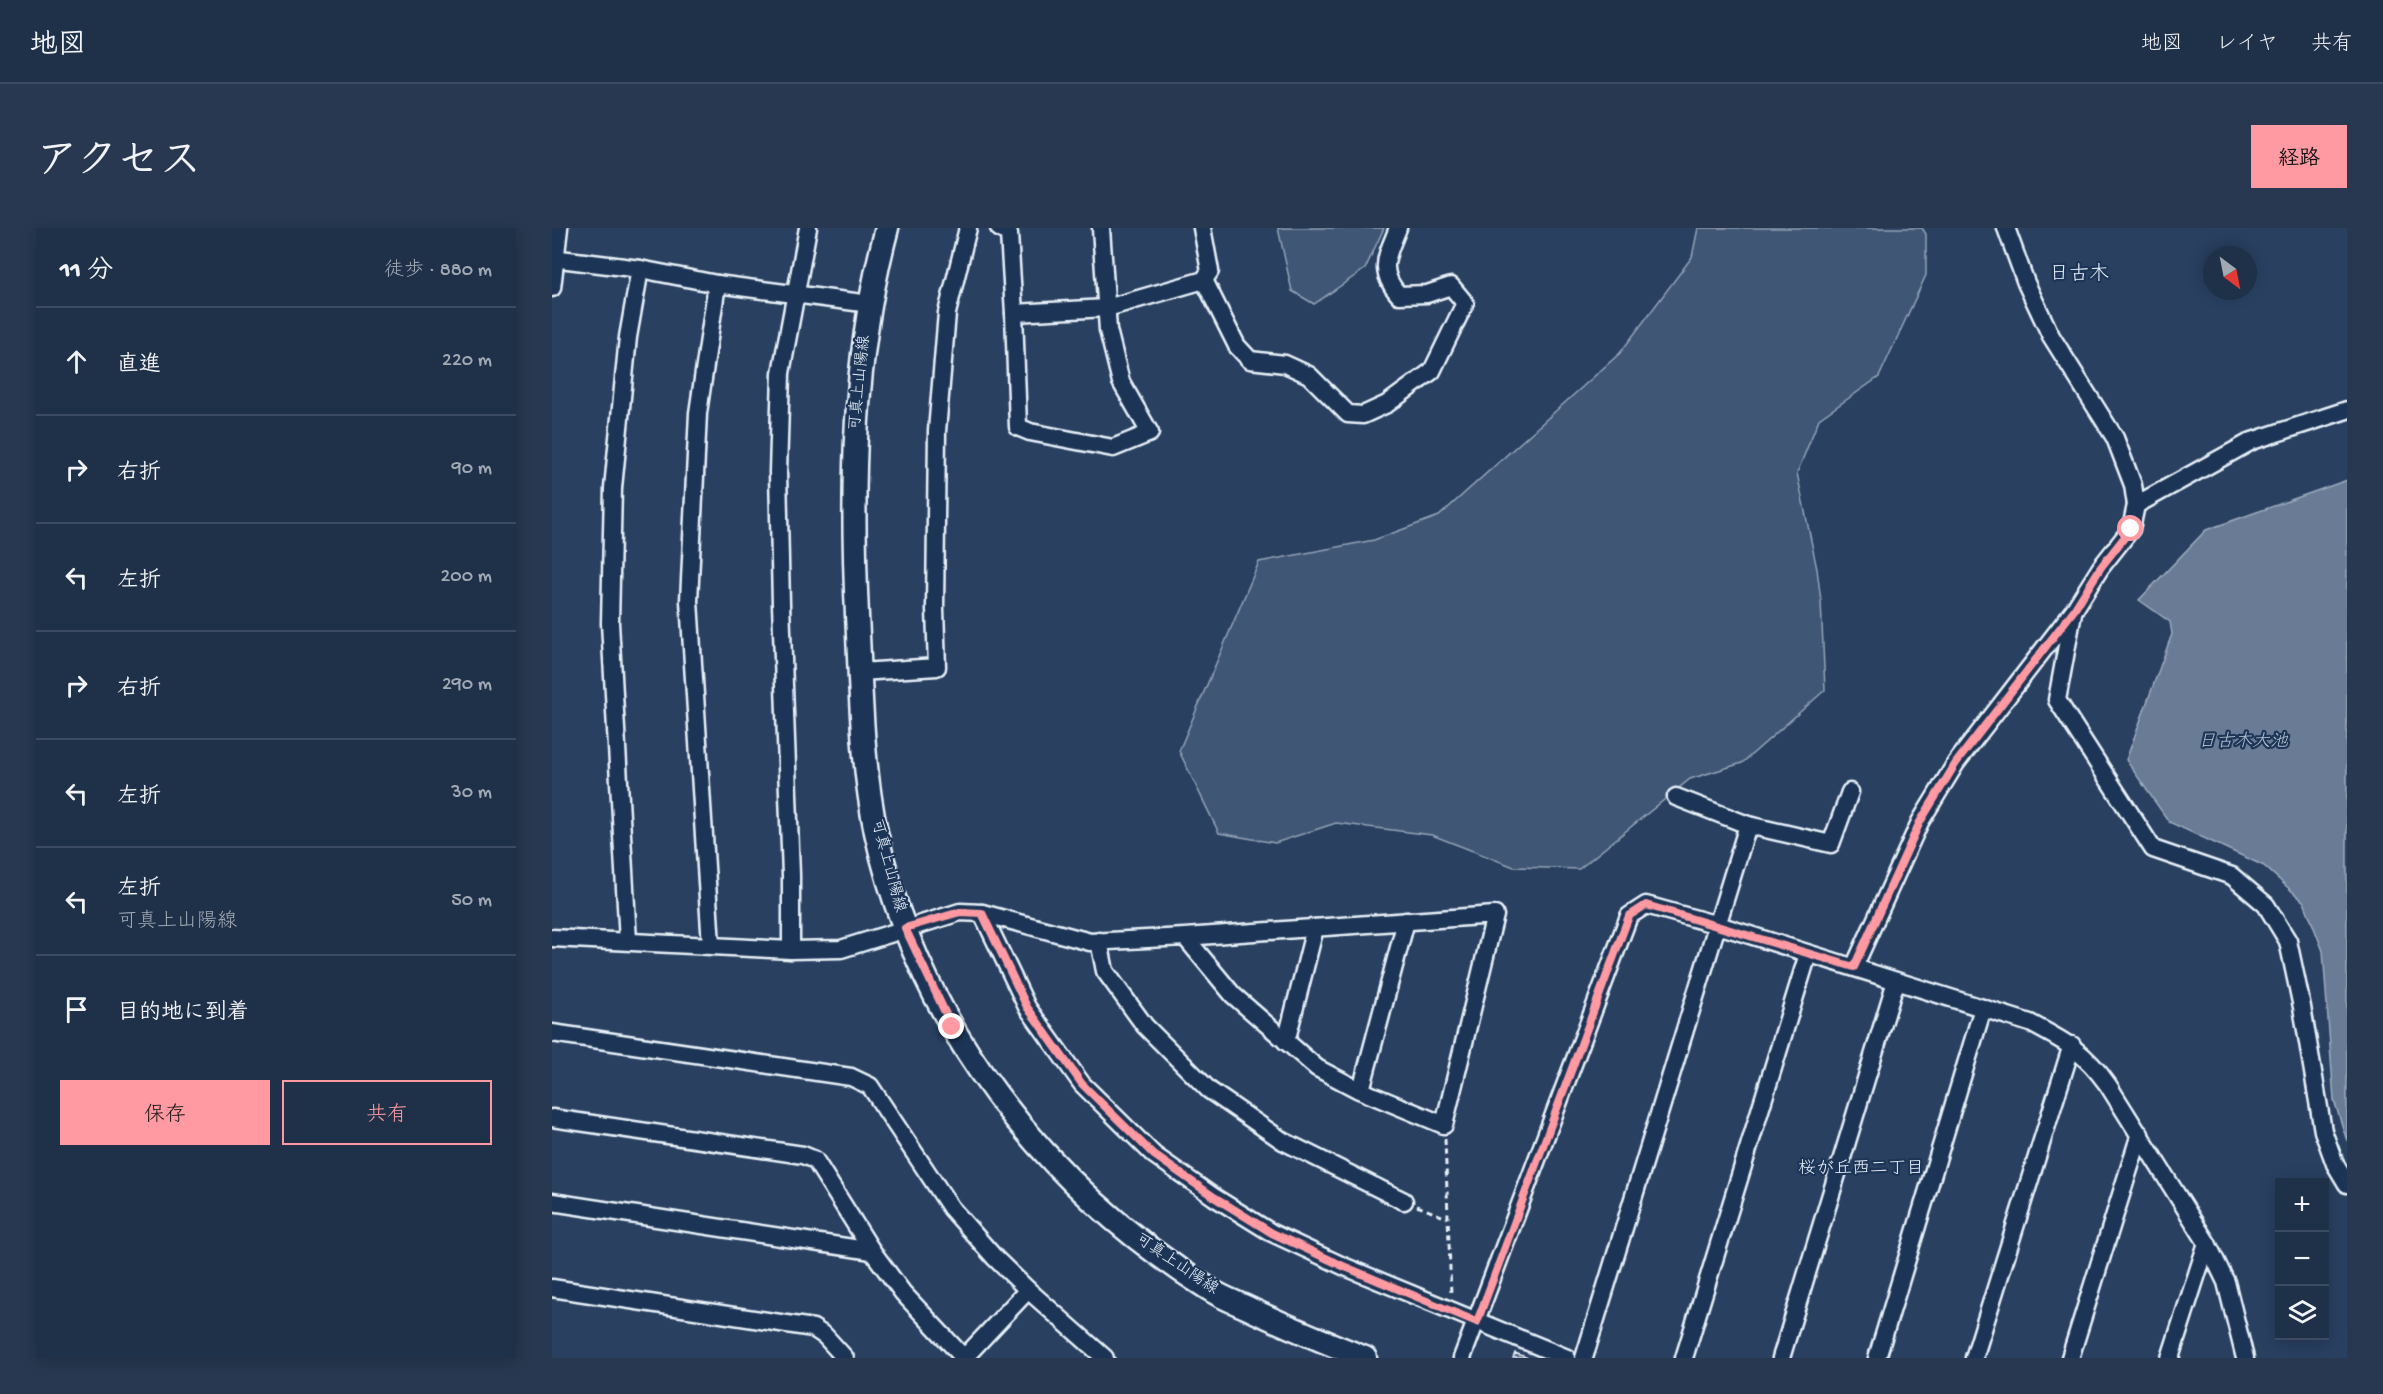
<!DOCTYPE html>
<html lang="ja">
<head>
<meta charset="utf-8">
<style>
	body { margin:0; font-family:"Gochi Hand","Klee One",sans-serif; background:#273850; color:#f1f3f6 }
	.controls { position:absolute; right:18px; bottom:18px; display:grid; overflow:hidden; border-radius:0px; box-shadow:0 3px 15px #0003 }
	.controls button { width:54px; height:54px; display:grid; place-items:center; padding:0; border:0; border-bottom:2px solid #3c4b61; background:#1f3049; color:#f1f3f6; font:30px sans-serif }
	.compass { position:absolute; left:1651px; top:18px; width:54px; height:54px; border-radius:50%; background:#1f3049; box-shadow:0 3px 15px #0003; rotate:148deg }
	.stop { position:absolute; width:18px; height:18px; margin:-14px; border:4px solid #ff9aa2; border-radius:50%; background:#fff }
	.stop.end { background:#ff9aa2; border-color:#fff; box-shadow:0 2px 6px #0008 }
	.list { margin:0; padding:0; list-style:none }
	h2 { display:flex; justify-content:space-between; align-items:center; height:78px; margin:0; padding:0 24px; font-size:26px }
	h2 small { font-size:20px; font-weight:400; color:#a1a9b4 }
	.list li { display:grid; grid-template-columns:39px 1fr auto; gap:18px; align-items:center; box-sizing:border-box; height:108px; padding:0 24px; border-top:2px solid #3c4b61 }
	.list b { display:block; font-size:22px; white-space:nowrap }
	.list p { margin:0; font-size:20px; white-space:nowrap; color:#a1a9b4 }
	.list em { font-size:20px; font-style:normal; color:#a1a9b4 }
	.actions { display:flex; gap:12px; padding:18px 24px }
	.actions a { flex:1; padding:14px 0; border:2px solid #ff9aa2; border-radius:0px; text-align:center; font-size:21px; color:#ff9aa2 }
	.actions .main { background:#ff9aa2; color:#111 }
	.icon { flex:none; width:33px; height:33px; fill:none; stroke:currentColor; stroke-width:2; stroke-linecap:round; stroke-linejoin:round }
	.map { position:relative; flex:none; width:1795px; height:1130px; overflow:hidden; border-radius:0px }
	header { display:flex; align-items:center; gap:36px; box-sizing:border-box; height:84px; padding:0 30px; background:#1f3049; border-bottom:2px solid #3c4b61 }
	header strong { font-size:28px }
	nav { display:flex; gap:33px; margin-inline-start:auto; font-size:21px }
	.intro { display:flex; align-items:center; justify-content:space-between; box-sizing:border-box; height:144px; padding:0 36px }
	h1 { margin:0; font-size:42px }
	.button { padding:15px 27px; border-radius:0px; background:#ff9aa2; color:#111; font-size:21px; font-weight:700 }
	main { display:flex; gap:36px; padding:0 36px }
	aside { flex:1; background:#1f3049; border-radius:0px; box-shadow:0 3px 15px #0003 }
	.map>svg:first-child { display:block }
	.green { fill:#415774; stroke:#94a4b6; stroke-width:1.5 }
	.water { fill:#6b7c95; stroke:#9dabbd; stroke-width:1.5 }
	.building { fill:#556a83; stroke:#e8f1f8; stroke-width:1.5 }
	.lines { fill:none; stroke-linecap:round; stroke-linejoin:round }
	.street-casing { stroke:#e8f1f8; stroke-width:21 }
	.secondary-casing { stroke:#e8f1f8; stroke-width:27 }
	.path { stroke:#e8f1f8; stroke-width:3; stroke-dasharray:6 4.5; stroke-linecap:butt }
	.street { stroke:#1d3557; stroke-width:16 }
	.secondary { stroke:#1d3557; stroke-width:22 }
	.route { stroke:#ff9aa2; stroke-width:8 }
	.labels { text-anchor:middle; dominant-baseline:central; stroke-width:4.5; stroke-linejoin:round; paint-order:stroke }
	.street-label { font-size:16px; fill:#e8f1f8; stroke:#1d3557 }
	.water-label { font-size:18px; font-style:italic; fill:#b6c2d0; stroke:#1d3557 }
	.neighbourhood-label { font-size:18px; fill:#e8f1f8; stroke:#1d3557 }
	.quarter-label { font-size:20px; fill:#e8f1f8; stroke:#1d3557 }
</style>
</head>
<body>
<header>
<strong>地図</strong>
<nav><a>地図</a><a>レイヤ</a><a>共有</a></nav>
</header>
<div class="intro"><h1>アクセス</h1><a class="button">経路</a></div>
<main>
<aside>
<h2>11 分<small>徒歩 · 880 m</small></h2>
<ul class="list">
<li><svg class="icon" aria-label="ahead" viewBox="0 0 24 24"><path d="M12 20V5M6 11l6-6 6 6"/></svg><div><b>直進</b></div><em>220 m</em></li>
<li><svg class="icon" aria-label="right" viewBox="0 0 24 24"><path d="M7 20v-9h11M14 6l5 5-5 5"/></svg><div><b>右折</b></div><em>90 m</em></li>
<li><svg class="icon" aria-label="left" viewBox="0 0 24 24"><path d="M17 20v-9H6M10 6l-5 5 5 5"/></svg><div><b>左折</b></div><em>200 m</em></li>
<li><svg class="icon" aria-label="right" viewBox="0 0 24 24"><path d="M7 20v-9h11M14 6l5 5-5 5"/></svg><div><b>右折</b></div><em>290 m</em></li>
<li><svg class="icon" aria-label="left" viewBox="0 0 24 24"><path d="M17 20v-9H6M10 6l-5 5 5 5"/></svg><div><b>左折</b></div><em>30 m</em></li>
<li><svg class="icon" aria-label="left" viewBox="0 0 24 24"><path d="M17 20v-9H6M10 6l-5 5 5 5"/></svg><div><b>左折</b><p>可真上山陽線</p></div><em>50 m</em></li>
<li><svg class="icon" aria-label="arrive" viewBox="0 0 24 24"><path d="M6 21V4h12l-3 4 3 4H6"/></svg><div><b>目的地に到着</b></div></li>
</ul>
<div class="actions"><a class="main">保存</a><a>共有</a></div>
</aside>
<div class="map">
<svg width="1795" height="1130" viewBox="0 0 1795 1130">
	<rect width="100%" height="100%" fill="#294061"/>
	<filter id="ink" filterUnits="userSpaceOnUse"><feTurbulence type="fractalNoise" baseFrequency=".0167" numOctaves="2"/><feDisplacementMap in="SourceGraphic" scale="12" xChannelSelector="R" yChannelSelector="G"/><feConvolveMatrix kernelMatrix="1 2 1 2 8 2 1 2 1" color-interpolation-filters="sRGB"/></filter>
	<g filter="url(#ink)">
		<g class="green">
			<polygon points="726,0 832,0 813,41 762,76 740,63"/>
			<polygon points="1146,0 1370,0 1374,6 1374,47 1327,149 1267,191 1245,245 1265,341 1269,373 1273,462 1190,535 1138,551 1027,641 962,639 880,607 784,595 723,615 667,605 627,523 707,334 822,312 887,288 1068,125 1140,29"/>
		</g>
		<polygon class="water" points="1795,252 1795,913 1782,872 1771,723 1752,674 1712,638 1617,594 1574,532 1620,406 1618,394 1587,372 1654,302"/>
		<polygon class="building" points="963,1125 976,1130 961,1130"/>
		<g class="lines">
			<defs>
				<g id="street">
					<polyline points="447,0 457,6 462,85 555,80 652,52 658,43 650,0"/>
					<polyline points="0,30 88,41 165,56 318,76"/>
					<path d="M652,52L685,118L698,132L733,136L757,147L796,186L811,187L835,176L880,143L913,75L899,58L875,66L847,67C825,42 835,28 846,0"/>
					<polyline points="0,60 7,0"/>
					<polyline points="462,85 466,199 478,204 561,220 598,205 569,154 556,102 549,0"/>
					<polyline points="1584,277 1700,213 1795,182"/>
					<polyline points="1521,385 1505,472 1601,621 1680,648 1714,677 1736,713 1750,779 1771,903 1783,936 1795,956"/>
					<polyline points="308,444 385,439 383,381 385,203 395,85 416,0"/>
					<polyline points="1124,569 1196,597 1279,616 1298,564"/>
					<polyline points="430,685 475,779 530,856 602,927 662,969 720,1005 791,1038 1015,1130"/>
					<polyline points="0,710 239,722 289,721 408,684 430,685 538,714 633,709 943,687 892,897 805,861 765,840 681,767 633,709"/>
					<polyline points="76,713 58,395 61,260 76,109 88,41"/>
					<polyline points="547,713 553,743 593,798 657,862 731,913 852,973"/>
					<polyline points="159,717 137,373 146,185 165,56"/>
					<polyline points="239,722 239,647 229,376 226,244 229,145 256,0"/>
					<polyline points="1302,739 1368,594 1404,535 1522,382 1549,339 1579,301 1584,277 1581,257 1563,210 1499,108 1474,55 1454,0"/>
					<polyline points="0,805 299,849 318,858 399,980 443,1030 476,1062 553,1130"/>
					<polyline points="734,814 763,700"/>
					<polyline points="809,862 854,693"/>
					<polyline points="0,890 251,927 263,932 320,1023 351,1065 412,1130"/>
					<polyline points="0,974 320,1023"/>
					<polyline points="0,1060 261,1100 273,1108 293,1130"/>
					<polyline points="412,1130 476,1062"/>
					<path d="M910,1130L1077,688L1094,677L1166,697L1478,795C1514,814 1532,823 1556,857L1655,1015L1674,1054L1693,1130"/>
					<polyline points="1032,1130 1196,597"/>
					<polyline points="1132,1130 1256,726"/>
					<polyline points="1229,1130 1344,753"/>
					<polyline points="1325,1130 1431,780"/>
					<polyline points="1422,1130 1520,817"/>
					<polyline points="1518,1130 1588,906"/>
					<polyline points="1618,1130 1655,1015"/>
				</g>
				<path id="secondary" d="M335,0C301,127 299,256 305,387C309,459 309,532 324,604C366,796 492,958 657,1061C670,1070 686,1075 700,1082C737,1099 775,1115 813,1130"/>
			</defs>
			<use href="#street" class="street-casing"/>
			<use href="#secondary" class="secondary-casing"/>
			<g class="path">
				<polyline points="893,911 899,1066"/>
				<polyline points="865,978 895,990"/>
			</g>
			<use href="#street" class="street"/>
			<use href="#secondary" class="secondary"/>
		</g>
	</g>
	<g class="lines" filter="url(#ink)">
		<polyline class="route" points="400,799 353,700 408,684 430,685 475,779 530,856 602,927 662,969 720,1005 791,1038 925,1094 1077,688 1094,677 1302,739 1368,594 1404,535 1522,382 1549,339 1579,301"/>
	</g>
	<g class="labels">
		<g class="street-label">
			<text transform="translate(309 155) rotate(-84)">可真上山陽線</text>
			<text transform="translate(335 638) rotate(75)">可真上山陽線</text>
			<text transform="translate(624 1037) rotate(34)">可真上山陽線</text>
		</g>
		<g class="water-label">
			<text x="1691" y="514">日古木大池</text>
		</g>
		<g class="neighbourhood-label">
			<text x="1309" y="941">桜が丘西二丁目</text>
		</g>
		<g class="quarter-label">
			<text x="1527" y="47">日古木</text>
		</g>
	</g>
</svg>
<div class="controls">
<button>+</button>
<button>−</button>
<button><svg class="icon" aria-label="layers" viewBox="0 0 24 24"><path d="M12 4l9 5-9 5-9-5zM3 14l9 5 9-5"/></svg></button>
</div>
<svg class="compass" viewBox="-18 -18 36 36"><path d="M0-13l5 13h-10z" fill="#e53935"/><path d="M0 13l5-13h-10z" fill="#a1a9b4"/></svg>
<div class="stop" style="left:1579px;top:301px"></div>
<div class="stop end" style="left:400px;top:799px"></div>
</div>
</main>
</body>
</html>
